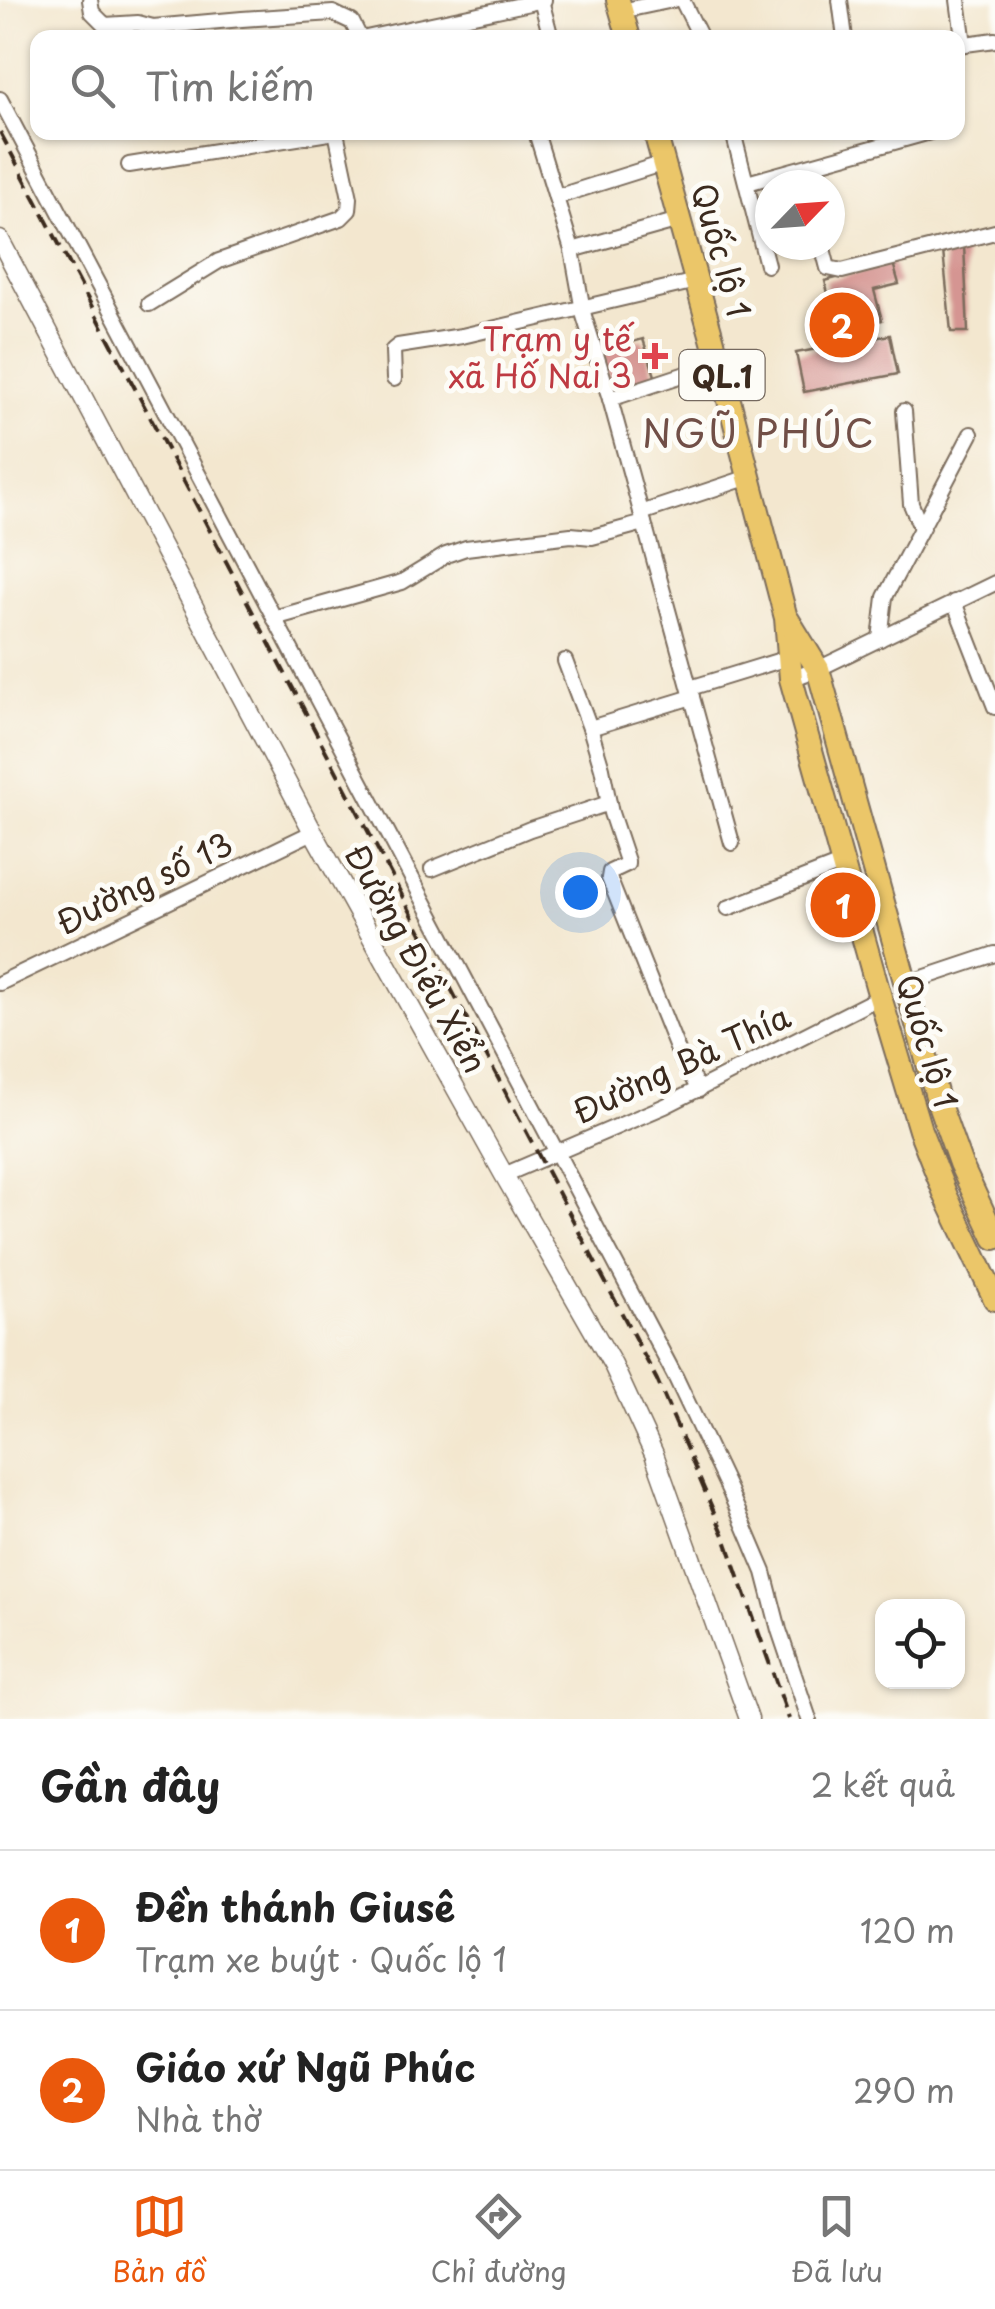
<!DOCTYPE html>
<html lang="vi">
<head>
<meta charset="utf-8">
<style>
	body { margin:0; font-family:"Playpen Sans",sans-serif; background:#f6f6f6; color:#222 }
	.controls { position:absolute; right:30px; bottom:30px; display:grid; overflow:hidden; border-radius:20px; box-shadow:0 2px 8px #0004 }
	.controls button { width:90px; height:90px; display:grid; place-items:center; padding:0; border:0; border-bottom:2px solid #e0e0e0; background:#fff; color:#222; font:50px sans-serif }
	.compass { position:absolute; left:755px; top:170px; width:90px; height:90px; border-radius:50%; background:#fff; box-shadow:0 2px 8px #0004; rotate:65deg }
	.you { position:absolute; left:580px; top:892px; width:35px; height:35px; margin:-25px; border:8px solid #fff; border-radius:50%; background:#1a73e8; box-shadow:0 0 0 15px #1a73e833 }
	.badge { display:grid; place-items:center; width:65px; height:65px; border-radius:50%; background:#ea580c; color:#fff; font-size:32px; font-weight:700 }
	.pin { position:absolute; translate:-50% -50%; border:5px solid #fff; box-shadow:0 2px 10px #0006 }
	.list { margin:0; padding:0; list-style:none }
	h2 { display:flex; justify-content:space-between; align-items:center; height:130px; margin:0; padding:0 40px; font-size:42px }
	h2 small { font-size:32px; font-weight:400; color:#767676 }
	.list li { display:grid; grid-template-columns:65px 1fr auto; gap:30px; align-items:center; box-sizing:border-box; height:160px; padding:0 40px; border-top:2px solid #e0e0e0 }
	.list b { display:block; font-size:38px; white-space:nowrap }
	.list p { margin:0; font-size:32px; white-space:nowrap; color:#767676 }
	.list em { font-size:32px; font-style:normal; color:#767676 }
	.icon { flex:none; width:55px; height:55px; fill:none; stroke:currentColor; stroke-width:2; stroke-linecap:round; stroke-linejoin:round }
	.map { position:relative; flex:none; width:995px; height:1719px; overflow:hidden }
	.search { position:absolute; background:#fff; box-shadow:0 2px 8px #0004; left:30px; right:30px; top:30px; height:110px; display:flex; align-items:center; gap:25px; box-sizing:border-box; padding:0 35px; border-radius:20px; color:#767676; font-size:38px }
	.sheet { height:450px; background:#fff }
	nav { display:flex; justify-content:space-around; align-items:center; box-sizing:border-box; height:140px; border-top:2px solid #e0e0e0; background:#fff; font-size:28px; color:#767676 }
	nav a { display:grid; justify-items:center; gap:5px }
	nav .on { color:#ea580c }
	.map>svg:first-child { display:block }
	.building { fill:#d59592 }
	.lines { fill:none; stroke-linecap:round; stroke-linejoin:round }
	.minor-casing { stroke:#7b6c5c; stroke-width:18 }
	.tertiary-casing { stroke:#7b6c5c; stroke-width:21 }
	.trunk-casing { stroke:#7b6c5c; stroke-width:26 }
	.minor { stroke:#fff; stroke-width:14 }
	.tertiary { stroke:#fff; stroke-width:18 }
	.trunk { stroke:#ebc669; stroke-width:22 }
	.rail { stroke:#3b2a1e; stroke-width:4; stroke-dasharray:15 8; stroke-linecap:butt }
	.health-dot { fill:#e0444e; stroke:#fdfcf7; stroke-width:4 }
	.labels { text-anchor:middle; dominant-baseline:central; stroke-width:10; stroke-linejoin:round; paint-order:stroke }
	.shield { fill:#fdfcf7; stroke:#75695f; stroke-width:2.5 }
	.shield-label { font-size:30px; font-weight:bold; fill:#3b2a1e }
	.street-label { font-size:32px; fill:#3b2a1e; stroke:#fdfcf7 }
	.health-label { font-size:32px; fill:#be3a42; stroke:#fdfcf7; text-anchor:end }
	.quarter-label { font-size:38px; letter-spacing:2.5px; fill:#714f47; stroke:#fdfcf7 }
</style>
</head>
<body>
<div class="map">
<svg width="995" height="1719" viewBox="0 0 995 1719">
	<rect width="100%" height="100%" fill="#fdfcf7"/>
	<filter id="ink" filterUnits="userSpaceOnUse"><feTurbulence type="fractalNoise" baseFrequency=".01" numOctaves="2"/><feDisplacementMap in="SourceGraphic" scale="20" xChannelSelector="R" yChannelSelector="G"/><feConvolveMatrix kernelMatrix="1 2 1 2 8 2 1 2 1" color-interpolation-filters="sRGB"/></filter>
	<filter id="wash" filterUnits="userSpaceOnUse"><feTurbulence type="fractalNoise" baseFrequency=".0048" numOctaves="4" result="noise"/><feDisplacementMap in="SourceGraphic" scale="40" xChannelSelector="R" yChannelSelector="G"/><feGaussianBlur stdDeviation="2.25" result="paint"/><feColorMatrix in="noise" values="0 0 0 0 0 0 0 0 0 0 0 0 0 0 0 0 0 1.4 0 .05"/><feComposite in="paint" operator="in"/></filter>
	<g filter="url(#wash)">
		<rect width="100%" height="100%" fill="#f3e7cf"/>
		<g id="blocks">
			<g class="building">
				<polygon points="964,245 968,332 951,332 943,251"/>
				<polygon points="893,263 899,284 874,290 882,320 862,325 855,296 830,302 825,281"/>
				<polygon points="890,335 898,374 804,392 796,353"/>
				<polygon points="643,339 656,379 614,393 600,351"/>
			</g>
		</g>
	</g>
	<g filter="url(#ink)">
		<use href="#blocks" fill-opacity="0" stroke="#7b6c5c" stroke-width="2.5"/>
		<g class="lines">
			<defs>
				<g id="minor">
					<polyline points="90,0 92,12 105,25 138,23 153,27 242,19 333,13 352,22 360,38"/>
					<polyline points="541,0 551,38"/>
					<polyline points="682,0 701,38"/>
					<polyline points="840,0 845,38"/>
					<polyline points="958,0 964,44"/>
					<polyline points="621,11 673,0"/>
					<polyline points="366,38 544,0"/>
					<polyline points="958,45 995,40"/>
					<polyline points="0,99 676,1378 729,1490 764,1572 779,1630 809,1719"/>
					<polyline points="536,132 572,250 584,316 610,399 732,843"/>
					<polyline points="733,132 767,265"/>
					<polyline points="129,165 335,132"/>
					<polyline points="803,168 807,185"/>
					<polyline points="747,183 930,132"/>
					<polyline points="556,197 664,163"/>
					<polyline points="822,245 828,268 842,271 995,232"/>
					<polyline points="572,250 679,220"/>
					<polyline points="149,304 219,261 341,218 349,210 350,198 336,132"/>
					<polyline points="394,379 393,350 398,346 462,336 696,281"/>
					<polyline points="610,399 719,363"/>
					<polyline points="904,411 911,504 921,528"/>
					<polyline points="641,513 749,477"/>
					<polyline points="954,602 995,707"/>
					<polyline points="274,618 402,582 446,555 466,548 571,535 592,537 644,523"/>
					<polyline points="880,639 885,597 971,434"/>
					<polyline points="565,661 590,728 602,768 611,813 627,861 627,864 610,872 609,878 680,1056 699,1090"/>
					<polyline points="791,679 818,669 995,583"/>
					<polyline points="690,688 794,656"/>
					<polyline points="590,728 692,697"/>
					<polyline points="432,869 530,829 609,803"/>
					<polyline points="728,908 843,863"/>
					<polyline points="0,983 313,832"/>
					<polyline points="905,984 995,954"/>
					<polyline points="504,1175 665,1106 880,997"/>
				</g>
				<polyline id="tertiary" points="0,240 313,832 504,1175 613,1365 654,1454 749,1719"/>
				<g id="trunk">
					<polyline points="618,0 629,38"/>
					<polyline points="655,132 725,385 786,618 791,679 880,997 920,1130 946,1196 995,1299"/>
					<polyline points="788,620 818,669 940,1107 960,1163 995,1238"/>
				</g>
			</defs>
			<use href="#minor" class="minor-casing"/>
			<use href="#tertiary" class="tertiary-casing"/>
			<use href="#trunk" class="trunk-casing"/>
			<use href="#minor" class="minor"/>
			<use href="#tertiary" class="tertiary"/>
			<use href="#trunk" class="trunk"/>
			<polyline class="rail" points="0,132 657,1380 726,1540 789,1719"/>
		</g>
	</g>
	<path class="health-dot" d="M650 341h10v10h10v10h-10v10h-10v-10h-10v-10h10z"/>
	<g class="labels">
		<rect class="shield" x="679.5" y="350" width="85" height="50" rx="8"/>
		<g class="shield-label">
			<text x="722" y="375">QL.1</text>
		</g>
		<g class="street-label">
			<text transform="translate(722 250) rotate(74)">Quốc lộ 1</text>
			<text transform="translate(144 882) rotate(-26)">Đường số 13</text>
			<text transform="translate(417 958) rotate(61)">Đường Điều Xiển</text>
			<text transform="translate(928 1041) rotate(73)">Quốc lộ 1</text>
			<text transform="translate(681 1063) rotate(-25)">Đường Bà Thía</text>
		</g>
		<g class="health-label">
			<text x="632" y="338">Trạm y tế<tspan x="632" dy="37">xã Hố Nai 3</tspan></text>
		</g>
		<g class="quarter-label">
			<text x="759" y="432">NGŨ PHÚC</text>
		</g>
	</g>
</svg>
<div class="controls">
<button><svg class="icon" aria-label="locate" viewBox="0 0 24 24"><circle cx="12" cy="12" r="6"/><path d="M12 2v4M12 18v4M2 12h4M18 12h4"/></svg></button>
</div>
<svg class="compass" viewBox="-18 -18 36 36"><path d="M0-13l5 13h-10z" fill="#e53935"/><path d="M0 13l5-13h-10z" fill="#767676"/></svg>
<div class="you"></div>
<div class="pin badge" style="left:843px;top:905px">1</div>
<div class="pin badge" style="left:842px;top:325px">2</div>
<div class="search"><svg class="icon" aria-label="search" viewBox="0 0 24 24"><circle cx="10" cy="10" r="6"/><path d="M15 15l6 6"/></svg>Tìm kiếm</div>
</div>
<section class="sheet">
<h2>Gần đây<small>2 kết quả</small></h2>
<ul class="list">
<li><span class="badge">1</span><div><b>Đền thánh Giusê</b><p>Trạm xe buýt · Quốc lộ 1</p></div><em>120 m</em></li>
<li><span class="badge">2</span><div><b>Giáo xứ Ngũ Phúc</b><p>Nhà thờ</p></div><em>290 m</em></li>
</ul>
</section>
<nav>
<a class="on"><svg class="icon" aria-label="map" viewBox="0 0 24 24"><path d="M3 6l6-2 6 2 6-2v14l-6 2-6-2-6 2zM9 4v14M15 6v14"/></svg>Bản đồ</a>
<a><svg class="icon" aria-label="directions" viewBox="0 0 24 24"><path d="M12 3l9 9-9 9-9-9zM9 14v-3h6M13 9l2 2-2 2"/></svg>Chỉ đường</a>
<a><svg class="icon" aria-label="saved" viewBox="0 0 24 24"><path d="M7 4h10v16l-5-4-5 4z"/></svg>Đã lưu</a>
</nav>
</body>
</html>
